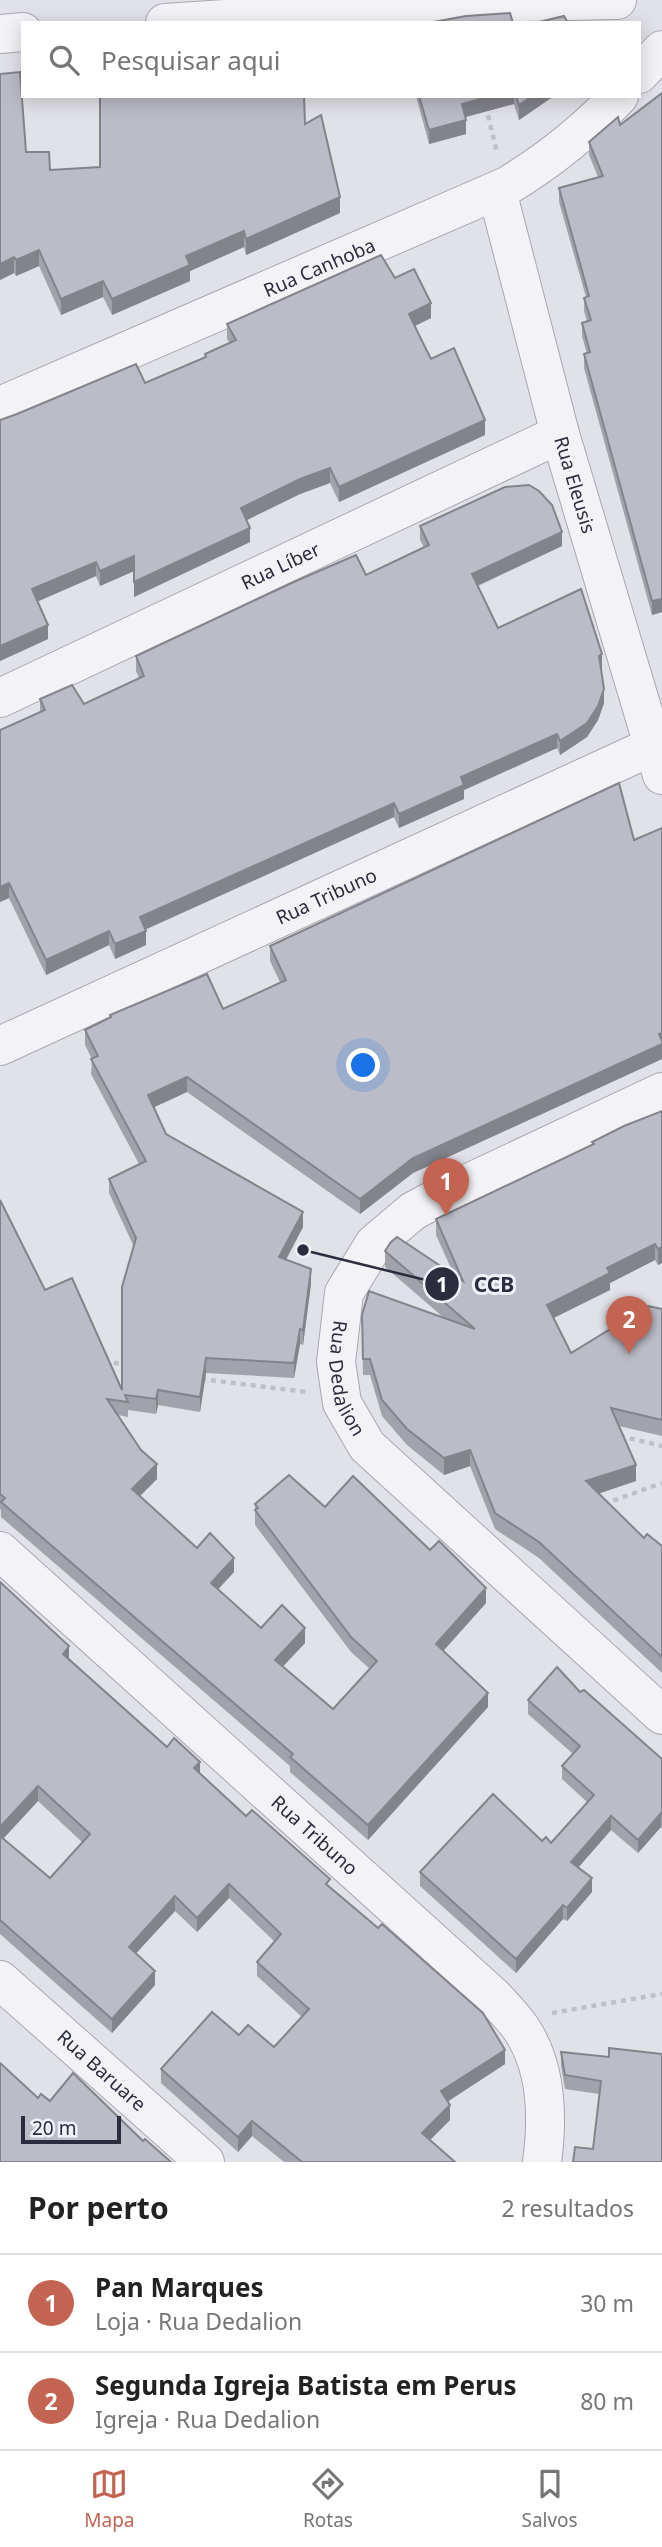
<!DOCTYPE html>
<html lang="pt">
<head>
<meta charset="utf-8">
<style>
	body { margin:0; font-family:"Noto Sans",sans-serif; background:#f6f6f6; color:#222 }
	.scale { position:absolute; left:21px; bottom:18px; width:100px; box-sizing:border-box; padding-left:7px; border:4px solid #2b2c3e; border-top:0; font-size:19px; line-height:24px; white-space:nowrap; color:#2b2c3e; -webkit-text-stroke:5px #f0f1f6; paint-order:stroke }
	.you { position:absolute; left:364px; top:1066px; width:24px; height:24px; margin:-18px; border:5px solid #fff; border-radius:50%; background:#1a73e8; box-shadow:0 0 0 10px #1a73e833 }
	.badge { display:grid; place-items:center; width:46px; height:46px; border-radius:50%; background:#c26451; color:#fff; font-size:23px; font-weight:700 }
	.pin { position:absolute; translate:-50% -58px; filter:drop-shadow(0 2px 4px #0008) }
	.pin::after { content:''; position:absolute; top:37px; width:24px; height:21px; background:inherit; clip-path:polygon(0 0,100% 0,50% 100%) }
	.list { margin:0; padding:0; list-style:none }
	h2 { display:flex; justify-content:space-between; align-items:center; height:91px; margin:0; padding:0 28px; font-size:30px }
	h2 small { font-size:23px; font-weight:400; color:#767676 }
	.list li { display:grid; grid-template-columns:46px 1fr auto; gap:21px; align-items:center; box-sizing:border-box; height:98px; padding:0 28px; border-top:2px solid #e0e0e0 }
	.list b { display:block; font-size:26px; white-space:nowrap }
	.list p { margin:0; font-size:23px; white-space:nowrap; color:#767676 }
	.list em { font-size:23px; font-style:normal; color:#767676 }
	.icon { flex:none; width:38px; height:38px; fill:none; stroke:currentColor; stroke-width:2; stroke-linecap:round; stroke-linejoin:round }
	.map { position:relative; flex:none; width:662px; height:2162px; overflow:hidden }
	.search { position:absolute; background:#fff; box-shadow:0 4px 18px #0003; left:21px; right:21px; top:21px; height:77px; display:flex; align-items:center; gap:18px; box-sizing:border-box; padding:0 24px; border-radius:0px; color:#767676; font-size:26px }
	.sheet { height:287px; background:#fff }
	nav { display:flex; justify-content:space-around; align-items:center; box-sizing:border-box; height:98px; border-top:2px solid #e0e0e0; background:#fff; font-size:19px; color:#767676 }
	nav a { display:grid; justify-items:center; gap:4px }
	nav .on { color:#c26451 }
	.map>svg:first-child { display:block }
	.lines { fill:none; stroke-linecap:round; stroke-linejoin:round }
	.minor-casing { stroke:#a7a7b2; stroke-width:40 }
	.path { stroke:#bfbfc7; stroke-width:4.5; stroke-dasharray:5 5; stroke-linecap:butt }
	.minor { stroke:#f3f3f7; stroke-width:38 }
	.wall { fill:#a1a2ab; fill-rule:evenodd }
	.shaded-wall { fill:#83848b }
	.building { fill:#bbbcc7; stroke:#83848b; stroke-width:2 }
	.labels { text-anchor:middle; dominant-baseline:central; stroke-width:6; stroke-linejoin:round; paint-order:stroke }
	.street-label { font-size:19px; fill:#2b2c3e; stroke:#f0f1f6 }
	.leader { fill:none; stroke:#2b2c3e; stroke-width:2.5 }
	.callout-dot { fill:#2b2c3e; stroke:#f0f1f6; stroke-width:2.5 }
	.mark-label { font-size:21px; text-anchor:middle; font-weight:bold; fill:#fff }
	.callout-label { font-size:21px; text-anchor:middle; font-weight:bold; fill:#2b2c3e; stroke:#f0f1f6; stroke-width:6; stroke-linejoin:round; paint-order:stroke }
</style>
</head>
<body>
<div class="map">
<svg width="662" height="2162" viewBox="0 0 662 2162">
	<rect width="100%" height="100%" fill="#e1e1e8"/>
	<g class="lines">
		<defs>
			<g id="minor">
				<polyline points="165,23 464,3 617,0"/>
				<polyline points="0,34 23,32"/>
				<polyline points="639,74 662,50"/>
				<path id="s1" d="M497,191L560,434L662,775"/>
				<path id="s2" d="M0,406L507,186C550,160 584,133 619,96"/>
				<path id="s3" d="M0,698L560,434"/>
				<path id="s4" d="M0,1046L653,746"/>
				<path id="s5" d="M662,1092L443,1195L413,1211L374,1244L344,1293L336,1362L342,1403L367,1446L662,1715"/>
				<path id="s6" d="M0,1551L493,1996C503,2007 514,2018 522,2030C547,2068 548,2118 542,2162"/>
				<path id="s7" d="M0,1980L205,2162"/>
			</g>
		</defs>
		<use href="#minor" class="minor-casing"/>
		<g class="path">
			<polyline points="483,96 497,152"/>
			<polyline points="104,1361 127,1365"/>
			<polyline points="201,1379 307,1392"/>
			<polyline points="620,1436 662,1446"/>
			<polyline points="604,1504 662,1483"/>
			<polyline points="552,2013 662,1994"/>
		</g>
		<use href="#minor" class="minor"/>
	</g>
	<g class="wall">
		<polygon points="662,93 662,612 652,615 584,368 584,354 587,354 582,336 582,323 587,321 584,311 584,298 586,297 559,202 559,188 598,177 589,155 589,142 620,125"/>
		<polygon points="416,96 551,96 551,98 519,120 514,104 465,117 466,134 429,144"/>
		<polygon points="305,124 340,213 246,255 244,247 190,271 190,281 112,315 103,297 61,315 39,266 16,276 14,273 0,280 26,152 50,170 100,167"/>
		<polygon points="395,278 431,318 414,326 431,359 485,435 339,502 330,483 300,494 246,520 250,542 134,597 134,571 100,586 96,576 38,601 48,639 0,661 145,383 205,357 205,354 230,343 227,339 227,324"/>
		<polygon points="420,526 562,546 478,586 498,628 602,668 601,669 604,703 598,720 587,737 560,755 557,748 464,790 464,799 399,828 394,817 146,929 146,945 115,959 109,945 46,975 9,898 0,902 40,712 40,699 84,704 139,678 136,671 136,656 366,575 424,547 420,540"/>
		<polygon points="662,828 662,1059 413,1173 360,1214 187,1092 154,1107 166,1134 303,1227 286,1260 311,1284 303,1345 300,1344 294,1378 206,1373 200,1412 158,1405 156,1414 128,1410 128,1417 118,1415 157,1479 140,1496 197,1548 234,1572 218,1589 261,1628 305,1643 283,1666 333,1709 370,1669 351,1652 255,1525 255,1504 325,1507 486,1603 443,1651 488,1707 368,1840 290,1772 290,1766 1,1517 1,1510 0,1509 0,1200 45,1290 122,1390 134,1247 109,1193 109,1179 139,1164 91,1074 92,1059 85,1045 85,1030 110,1017 110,1015 223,1009 280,982 270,961 270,946 634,840"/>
		<polygon points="662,1111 662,1263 658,1265 655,1260 610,1283 610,1290 554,1318 571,1353 662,1309 662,1436 619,1426 636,1481 598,1493 644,1538 662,1546 662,1673 539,1558 495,1529 470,1466 444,1475 407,1445 382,1416 370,1375 363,1375 362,1332 443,1317 385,1267 385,1251 454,1275 436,1235 436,1219 592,1145 592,1142"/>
		<path d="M0,1582L69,1660L167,1747L200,1773L246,1816L330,1888L505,2064L448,2101L450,2120L430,2140L455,2162H284L252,2136L238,2152L161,2083V2069L239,2035L274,2047L302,2017L257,1976V1962L275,1942L229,1898L197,1932L175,1911L136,1953L155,1985L112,2033L0,1934ZM38,1801L82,1842L50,1878L3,1839Z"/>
		<polygon points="580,1692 662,1759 662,1828 661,1827 638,1853 611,1830 578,1867 592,1892 567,1921 563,1919 516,1973 420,1886 420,1872 542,1841 551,1843 587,1802 562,1779 562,1766 573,1754 528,1714 528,1700"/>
		<polygon points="561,2052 609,2057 662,2054 593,2149 599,2094 565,2089 561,2066"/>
	</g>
	<g class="shaded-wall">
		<polygon points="491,96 514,96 514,104 462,118 462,104"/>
		<polygon points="532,96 551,96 551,98 519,120 519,105"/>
		<polygon points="466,120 466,134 429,144 429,130"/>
		<polygon points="340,197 340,213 246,255 246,239"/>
		<polygon points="244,231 244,247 190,271 190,281 112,315 112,299 186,256"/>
		<polygon points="39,250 39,266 16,276 16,260"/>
		<polygon points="14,257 14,273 0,280 0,264"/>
		<polygon points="103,281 103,297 61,315 61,299"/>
		<polygon points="431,303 431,318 409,329 409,314"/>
		<polygon points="485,420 485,435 339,502 339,487"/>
		<polygon points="330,468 330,483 300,494 241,523 241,508 300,479"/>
		<polygon points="250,528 250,542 134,597 134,582"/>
		<polygon points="562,532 562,546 472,588 472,574"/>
		<polygon points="134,556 134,571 100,586 100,571"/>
		<polygon points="96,562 96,576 32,604 32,589"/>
		<polygon points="662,599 662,612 652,615 652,601"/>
		<polygon points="48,625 48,639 0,661 0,646"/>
		<polygon points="602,654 602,668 599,670 599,656"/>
		<polygon points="604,689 604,703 598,720 587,737 560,755 560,741"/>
		<polygon points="557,734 557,748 464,790 464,799 399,828 399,814 461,777"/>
		<polygon points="394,803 394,817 140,932 140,917"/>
		<polygon points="9,883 9,898 0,902 0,887"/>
		<polygon points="109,931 109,945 46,975 46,960"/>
		<polygon points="146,931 146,945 115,959 115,944"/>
		<polygon points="662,1033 662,1059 413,1173 360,1214 360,1199 413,1158"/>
		<polygon points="187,1077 187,1092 148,1110 148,1095"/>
		<polygon points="303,1212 303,1227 279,1272 279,1257"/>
		<polygon points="655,1244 655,1260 610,1283 610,1290 547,1321 547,1305 607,1268"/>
		<polygon points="662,1247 662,1263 658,1265 658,1249"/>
		<polygon points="311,1269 311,1284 303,1345 303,1330"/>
		<polygon points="300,1329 300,1344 294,1378 294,1363"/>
		<polygon points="206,1358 206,1373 200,1412 200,1397"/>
		<polygon points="158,1390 158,1405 156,1414 156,1399"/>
		<polygon points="470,1450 470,1466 444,1475 444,1458"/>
		<polygon points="157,1464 157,1479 132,1504 132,1489"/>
		<polygon points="636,1465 636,1481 586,1498 586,1481"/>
		<polygon points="234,1558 234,1572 211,1597 211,1583"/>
		<polygon points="486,1588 486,1603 436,1659 436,1644"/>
		<polygon points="305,1628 305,1643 275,1675 275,1660"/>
		<polygon points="69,1646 69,1660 63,1654"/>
		<polygon points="488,1693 488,1707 368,1840 368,1825"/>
		<polygon points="200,1762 200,1777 194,1768"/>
		<polygon points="38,1786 38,1801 0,1842 0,1827"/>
		<polygon points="661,1813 661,1827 638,1853 638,1840"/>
		<polygon points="611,1816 611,1830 571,1876 571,1862"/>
		<polygon points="592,1878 592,1892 567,1921 567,1908"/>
		<polygon points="229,1884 229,1898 197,1932 197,1918"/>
		<polygon points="175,1896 175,1911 129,1961 129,1947"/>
		<polygon points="563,1905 563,1919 516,1973 516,1959"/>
		<polygon points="155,1971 155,1985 112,2033 112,2019"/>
		<polygon points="505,2050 505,2064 441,2106 441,2091"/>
		<polygon points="450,2105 450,2120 422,2148 422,2133"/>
		<polygon points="252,2121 252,2136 238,2152 238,2137"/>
	</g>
	<g class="building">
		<polygon points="510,13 513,23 428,23 466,16"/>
		<polygon points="564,16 568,23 535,23"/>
		<polygon points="20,72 26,152 49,152 50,170 100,167 100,96 304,96 305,124 321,115 340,197 246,239 244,231 186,256 190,265 112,299 103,281 61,299 39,250 16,260 14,257 0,264 0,74"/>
		<polygon points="662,93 662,599 652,601 584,354 590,352 582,323 591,320 584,298 589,296 559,188 603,176 589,142 618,117 620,125"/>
		<polygon points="419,96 491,96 462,104 466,120 429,130"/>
		<polygon points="516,96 532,96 519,105"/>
		<polygon points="381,255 395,278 414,269 431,303 409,314 420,337 431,359 454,348 485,420 339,487 330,468 300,479 241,508 250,528 134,582 134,556 100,571 96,562 32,589 48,625 0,646 0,420 17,414 136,364 145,383 206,357 205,354 236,340 227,324"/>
		<polygon points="529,485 539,491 552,505 562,532 472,574 498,628 581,589 602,654 599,656 604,689 598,706 587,723 560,741 557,734 461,777 464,785 399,814 394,803 140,917 146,931 115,944 109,931 46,960 9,883 0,887 0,730 45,710 40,699 72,685 84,704 144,676 136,656 296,581 356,555 366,575 429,545 420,526 505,487"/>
		<polygon points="619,783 634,840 662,828 662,1033 659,1034 662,1041 662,1044 413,1158 360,1199 187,1077 148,1095 166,1134 303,1212 279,1257 311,1269 303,1330 300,1329 294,1363 206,1358 200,1397 158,1390 156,1399 125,1395 128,1402 107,1399 141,1450 157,1464 132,1489 197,1548 210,1533 234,1558 211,1583 261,1628 282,1605 305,1628 275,1660 333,1709 377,1661 351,1637 255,1510 258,1508 255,1504 289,1475 325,1507 353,1476 430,1550 439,1541 486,1588 436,1644 488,1693 368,1825 290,1757 293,1754 1,1502 5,1498 0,1494 0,1200 45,1290 72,1278 122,1390 122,1287 136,1238 109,1179 146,1161 91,1059 98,1056 85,1030 111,1017 110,1015 207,974 223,1009 286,980 270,946"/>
		<polygon points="662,1111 662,1247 658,1249 655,1244 607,1268 610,1273 547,1305 571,1353 648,1306 662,1309 662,1420 611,1408 636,1465 586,1481 644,1538 647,1534 662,1546 662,1657 539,1542 495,1513 470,1450 444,1458 407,1429 382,1400 370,1359 363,1359 362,1315 369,1291 475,1329 385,1251 391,1242 397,1237 463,1281 436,1219 594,1144 592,1142 624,1126"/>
		<polygon points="0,1582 69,1646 63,1654 167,1747 174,1738 200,1762 194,1768 246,1816 252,1810 330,1879 326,1884 378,1928 382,1924 483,2013 505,2050 441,2091 450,2105 422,2133 455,2162 302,2162 252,2121 238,2137 161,2069 212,2012 239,2035 248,2025 274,2047 309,2009 257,1962 281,1934 229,1884 197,1918 175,1896 129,1947 155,1971 112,2019 0,1920 0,1836 50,1878 90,1834 38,1786 0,1827"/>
		<polygon points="557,1667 580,1692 584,1690 662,1759 662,1814 661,1813 638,1840 611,1816 571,1862 592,1878 567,1908 563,1905 516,1959 420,1872 493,1794 542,1841 546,1837 551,1843 594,1795 562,1766 580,1746 528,1700"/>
		<polygon points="609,2048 662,2054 662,2162 573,2162 575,2147 593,2149 601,2081 565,2075 561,2052 609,2057"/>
		<polygon points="0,2063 38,2098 41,2094 50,2101 73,2073 143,2141 145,2139 171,2162 0,2162"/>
	</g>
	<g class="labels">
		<g class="street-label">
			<text stroke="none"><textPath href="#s2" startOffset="348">Rua Canhoba</textPath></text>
			<text stroke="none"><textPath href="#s1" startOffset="304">Rua Eleusis</textPath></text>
			<text stroke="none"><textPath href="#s3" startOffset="310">Rua Líber</textPath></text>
			<text stroke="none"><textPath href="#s4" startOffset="359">Rua Tribuno</textPath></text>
			<text stroke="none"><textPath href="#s5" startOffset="472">Rua Dedalion</textPath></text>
			<text stroke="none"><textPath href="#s6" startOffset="424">Rua Tribuno</textPath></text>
			<text stroke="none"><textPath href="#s7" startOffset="136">Rua Baruare</textPath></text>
		</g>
	</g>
	<path class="leader" d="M303 1250L442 1284"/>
	<g class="callout-dot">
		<circle cx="303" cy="1250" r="7"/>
		<circle cx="442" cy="1284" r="18"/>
	</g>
	<g class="mark-label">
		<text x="442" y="1292">1</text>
	</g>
	<g class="callout-label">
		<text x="494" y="1292">CCB</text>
	</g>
</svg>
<div class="scale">20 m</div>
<div class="you"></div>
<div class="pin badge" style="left:446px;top:1216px">1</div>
<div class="pin badge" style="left:629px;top:1354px">2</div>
<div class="search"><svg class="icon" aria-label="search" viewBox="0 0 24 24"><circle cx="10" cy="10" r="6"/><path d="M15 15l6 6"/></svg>Pesquisar aqui</div>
</div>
<section class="sheet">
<h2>Por perto<small>2 resultados</small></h2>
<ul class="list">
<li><span class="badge">1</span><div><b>Pan Marques</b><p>Loja · Rua Dedalion</p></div><em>30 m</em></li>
<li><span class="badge">2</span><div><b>Segunda Igreja Batista em Perus</b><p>Igreja · Rua Dedalion</p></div><em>80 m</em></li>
</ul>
</section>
<nav>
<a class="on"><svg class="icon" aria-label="map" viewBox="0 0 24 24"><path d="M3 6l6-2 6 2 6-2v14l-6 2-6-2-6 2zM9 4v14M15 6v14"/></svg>Mapa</a>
<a><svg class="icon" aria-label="directions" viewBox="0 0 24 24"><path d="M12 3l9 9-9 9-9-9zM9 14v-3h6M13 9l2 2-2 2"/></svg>Rotas</a>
<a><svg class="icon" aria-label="saved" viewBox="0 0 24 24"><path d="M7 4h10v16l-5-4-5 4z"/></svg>Salvos</a>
</nav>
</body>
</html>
